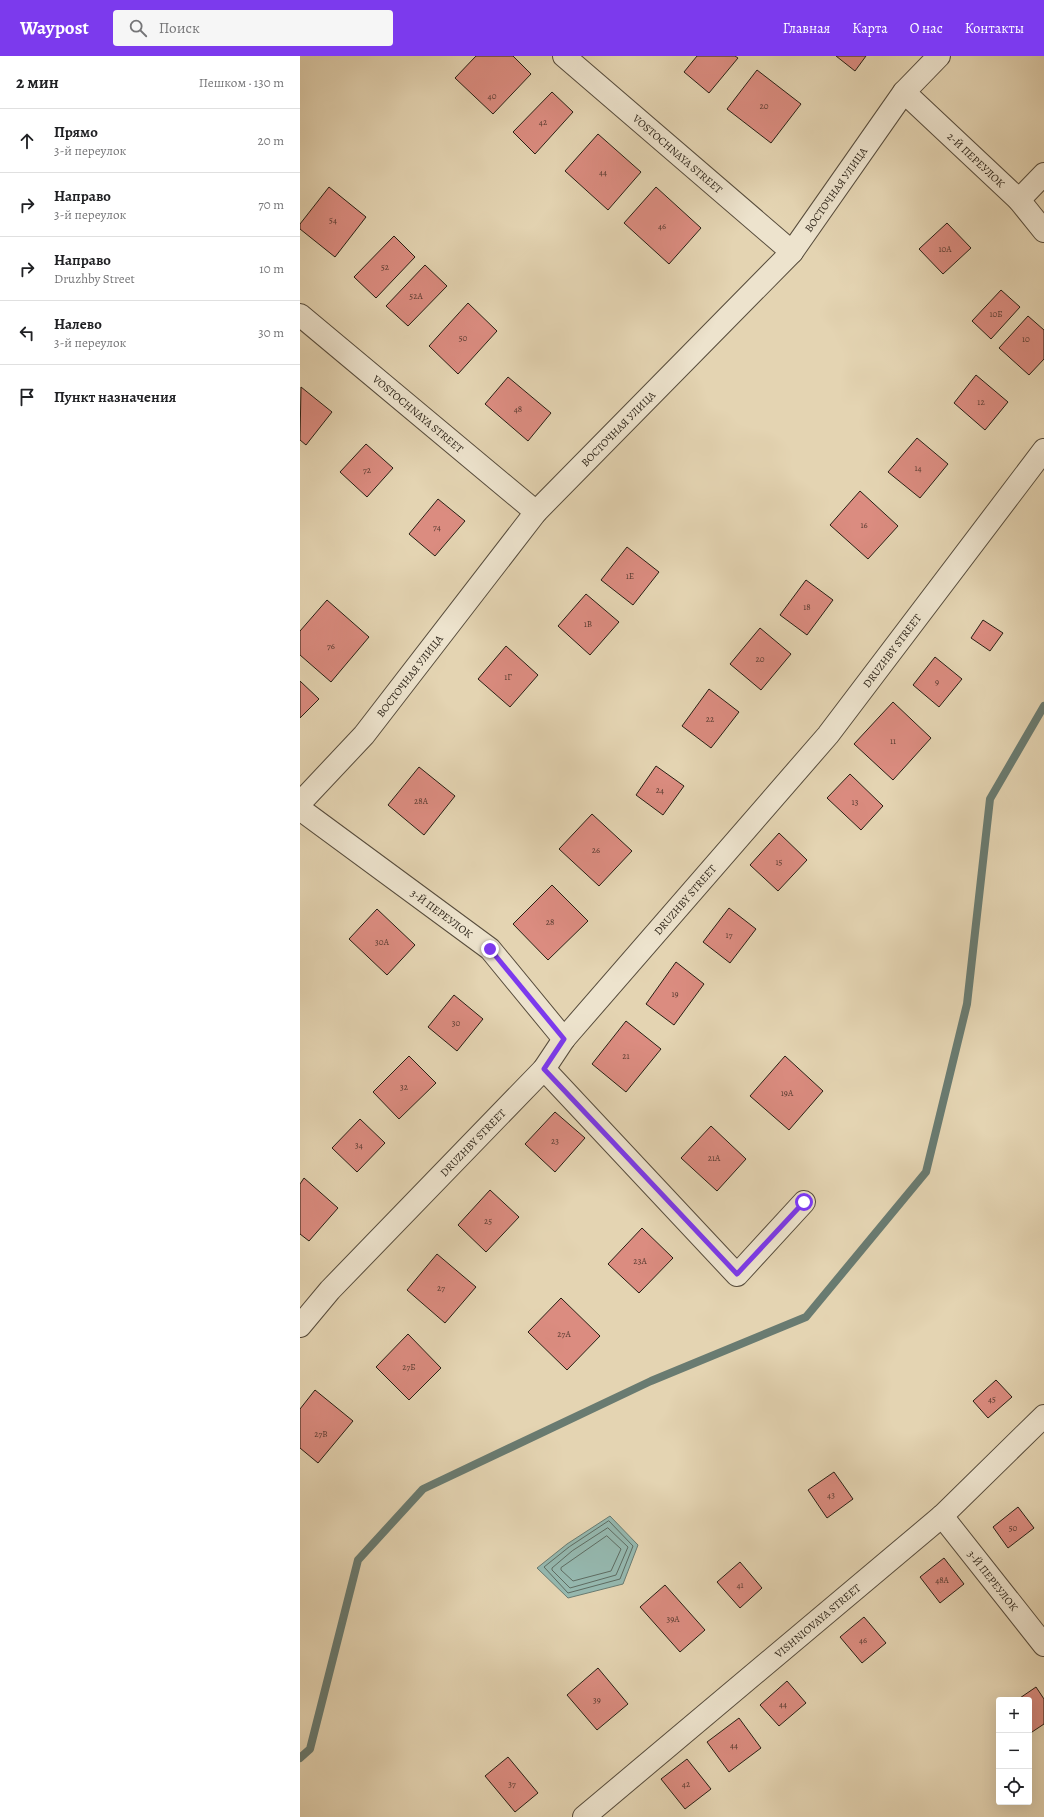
<!DOCTYPE html>
<html lang="ru">
<head>
<meta charset="utf-8">
<style>
	body { margin:0; font-family:Alegreya,serif; background:#f6f6f6; color:#202124 }
	.controls { position:absolute; right:12px; bottom:12px; display:grid; overflow:hidden; border-radius:4px; box-shadow:0 4px 16px #0002 }
	.controls button { width:36px; height:36px; display:grid; place-items:center; padding:0; border:0; border-bottom:1px solid #e0e0e0; background:#fff; color:#202124; font:20px sans-serif }
	.stop { position:absolute; width:12px; height:12px; margin:-9px; border:3px solid #7c3aed; border-radius:50%; background:#fff }
	.stop.end { background:#7c3aed; border-color:#fff; box-shadow:0 1px 4px #0008 }
	.list { margin:0; padding:0; list-style:none }
	h2 { display:flex; justify-content:space-between; align-items:center; height:52px; margin:0; padding:0 16px; font-size:17px }
	h2 small { font-size:13px; font-weight:400; color:#757577 }
	.list li { display:grid; grid-template-columns:26px 1fr auto; gap:12px; align-items:center; box-sizing:border-box; height:64px; padding:0 16px; border-top:1px solid #e0e0e0 }
	.list b { display:block; font-size:15px; white-space:nowrap }
	.list p { margin:0; font-size:13px; white-space:nowrap; color:#757577 }
	.list em { font-size:13px; font-style:normal; color:#757577 }
	.icon { flex:none; width:22px; height:22px; fill:none; stroke:currentColor; stroke-width:2; stroke-linecap:round; stroke-linejoin:round }
	.map { position:relative; flex:none; width:744px; height:1761px; overflow:hidden }
	header { display:flex; align-items:center; gap:24px; box-sizing:border-box; height:56px; padding:0 20px; background:#7c3aed; color:#fff }
	header strong { font-size:19px }
	nav { display:flex; gap:22px; margin-inline-start:auto; font-size:14px }
	.search { width:280px; height:36px; background:#f6f6f6; display:flex; align-items:center; gap:10px; box-sizing:border-box; padding:0 14px; border-radius:4px; color:#757577; font-size:15px }
	main { display:flex }
	aside { flex:1; background:#fff }
	.map>svg:first-child { display:block }
	.water { fill:#95b8af; stroke:#697b71 }
	.lines { fill:none; stroke-linecap:round; stroke-linejoin:round }
	.shore { stroke:#5e6c62; stroke-width:1 }
	.stream { stroke:#697b71; stroke-width:8 }
	.building { fill:#db8c80; stroke:#281f14 }
	.minor-casing { stroke:#574c3c; stroke-width:24 }
	.minor { stroke:#ede3cd; stroke-width:22 }
	.route { stroke:#7c3aed; stroke-width:5 }
	.labels { text-anchor:middle; dominant-baseline:central; stroke-width:3; stroke-linejoin:round; paint-order:stroke }
	.number-label { font-size:9px; fill:#553a2f }
	.street-label { font-size:11px; fill:#281f14; stroke:#ede3cd }
</style>
</head>
<body>
<header>
<strong>Waypost</strong>
<div class="search"><svg class="icon" aria-label="search" viewBox="0 0 24 24"><circle cx="10" cy="10" r="6"/><path d="M15 15l6 6"/></svg>Поиск</div>
<nav><a>Главная</a><a>Карта</a><a>О нас</a><a>Контакты</a></nav>
</header>
<main>
<aside>
<h2>2 мин<small>Пешком · 130 m</small></h2>
<ul class="list">
<li><svg class="icon" aria-label="ahead" viewBox="0 0 24 24"><path d="M12 20V5M6 11l6-6 6 6"/></svg><div><b>Прямо</b><p>3-й переулок</p></div><em>20 m</em></li>
<li><svg class="icon" aria-label="right" viewBox="0 0 24 24"><path d="M7 20v-9h11M14 6l5 5-5 5"/></svg><div><b>Направо</b><p>3-й переулок</p></div><em>70 m</em></li>
<li><svg class="icon" aria-label="right" viewBox="0 0 24 24"><path d="M7 20v-9h11M14 6l5 5-5 5"/></svg><div><b>Направо</b><p>Druzhby Street</p></div><em>10 m</em></li>
<li><svg class="icon" aria-label="left" viewBox="0 0 24 24"><path d="M17 20v-9H6M10 6l-5 5 5 5"/></svg><div><b>Налево</b><p>3-й переулок</p></div><em>30 m</em></li>
<li><svg class="icon" aria-label="arrive" viewBox="0 0 24 24"><path d="M6 21V4h12l-3 4 3 4H6"/></svg><div><b>Пункт назначения</b></div></li>
</ul>
</aside>
<div class="map">
<svg width="744" height="1761" viewBox="0 0 744 1761">
	<rect width="100%" height="100%" fill="#e4d4b2"/>
	<filter id="stains"><feTurbulence type="fractalNoise" baseFrequency=".005" numOctaves="4"/><feColorMatrix values="0 0 0 0 .2 0 0 0 0 .09 0 0 0 0 .02 0 0 0 .5 -.17"/></filter>
	<radialGradient id="worn" r=".72"><stop offset=".6" stop-color="#630" stop-opacity="0"/><stop offset="1" stop-color="#630" stop-opacity=".3"/></radialGradient>
	<polygon class="water" points="310,1460 338,1489 323,1528 268,1542 237,1512 267,1488"/>
	<g class="lines">
		<g class="shore">
			<polygon points="309,1465 333,1490 320,1523 268,1537 244,1511 269,1491"/>
			<polygon points="308,1472 328,1491 316,1519 270,1532 252,1514 252,1512 272,1495"/>
			<polygon points="307,1480 321,1493 311,1515 273,1525 261,1514 261,1512"/>
		</g>
		<polyline class="stream" points="0,1702 10,1693 58,1504 123,1433 351,1325 506,1261 626,1116 667,948 690,743 744,650"/>
	</g>
	<g class="building">
		<polygon points="176,0 213,0 231,18 193,58 155,22"/>
		<polygon points="397,0 435,0 438,2 409,37 384,16"/>
		<polygon points="536,0 566,0 555,15"/>
		<polygon points="457,14 501,48 471,87 427,53"/>
		<polygon points="252,36 273,56 235,98 213,76"/>
		<polygon points="298,78 341,116 308,154 265,115"/>
		<polygon points="29,131 66,161 35,201 0,173 0,168"/>
		<polygon points="356,131 401,172 369,208 324,167"/>
		<polygon points="647,167 671,192 643,218 619,193"/>
		<polygon points="94,180 115,201 76,242 54,221"/>
		<polygon points="125,209 147,230 108,270 86,250"/>
		<polygon points="701,234 720,251 691,283 672,265"/>
		<polygon points="168,247 197,275 158,318 129,290"/>
		<polygon points="728,260 744,274 744,303 729,319 699,292"/>
		<polygon points="676,319 708,346 685,374 654,347"/>
		<polygon points="208,321 251,357 228,385 185,348"/>
		<polygon points="1,331 32,356 6,389 0,384"/>
		<polygon points="617,382 648,408 620,442 588,416"/>
		<polygon points="66,388 93,412 67,441 40,416"/>
		<polygon points="560,435 598,470 568,503 530,469"/>
		<polygon points="138,443 165,465 135,500 109,478"/>
		<polygon points="327,491 359,516 333,549 301,524"/>
		<polygon points="506,524 533,544 507,579 480,559"/>
		<polygon points="286,538 319,566 290,599 258,570"/>
		<polygon points="27,544 69,581 31,626 0,599 0,575"/>
		<polygon points="683,564 703,577 690,595 671,582"/>
		<polygon points="460,572 491,598 461,634 430,608"/>
		<polygon points="206,590 238,619 210,651 178,623"/>
		<polygon points="635,601 662,623 639,651 613,629"/>
		<polygon points="0,625 19,643 0,662"/>
		<polygon points="409,633 439,656 411,692 382,670"/>
		<polygon points="593,646 631,682 593,724 554,688"/>
		<polygon points="356,710 384,730 363,759 336,739"/>
		<polygon points="119,711 155,740 124,779 88,749"/>
		<polygon points="550,718 583,750 561,774 527,742"/>
		<polygon points="292,758 332,795 299,830 259,793"/>
		<polygon points="479,777 507,804 478,835 450,809"/>
		<polygon points="252,829 288,865 248,904 213,868"/>
		<polygon points="429,852 456,873 430,907 403,886"/>
		<polygon points="77,853 115,889 87,919 49,883"/>
		<polygon points="376,906 404,928 374,969 346,948"/>
		<polygon points="154,939 183,963 157,995 128,971"/>
		<polygon points="326,965 361,993 326,1036 292,1008"/>
		<polygon points="109,1000 136,1027 99,1063 73,1036"/>
		<polygon points="485,1000 523,1035 489,1074 450,1040"/>
		<polygon points="255,1056 285,1082 255,1116 225,1088"/>
		<polygon points="60,1063 85,1087 57,1116 32,1092"/>
		<polygon points="411,1070 446,1103 417,1135 381,1102"/>
		<polygon points="4,1122 38,1152 9,1185 0,1178 0,1128"/>
		<polygon points="190,1134 219,1161 186,1196 158,1169"/>
		<polygon points="342,1172 373,1202 339,1237 308,1208"/>
		<polygon points="137,1198 176,1231 145,1267 107,1234"/>
		<polygon points="261,1242 300,1280 267,1314 228,1276"/>
		<polygon points="108,1278 141,1312 109,1344 76,1311"/>
		<polygon points="696,1324 712,1341 688,1362 673,1345"/>
		<polygon points="15,1334 53,1365 18,1407 0,1392 0,1353"/>
		<polygon points="534,1416 553,1443 527,1462 508,1434"/>
		<polygon points="718,1451 734,1472 708,1492 693,1471"/>
		<polygon points="644,1502 664,1528 640,1547 620,1521"/>
		<polygon points="440,1506 462,1532 440,1552 417,1526"/>
		<polygon points="365,1529 405,1574 380,1596 340,1551"/>
		<polygon points="564,1561 586,1587 562,1607 540,1581"/>
		<polygon points="298,1612 328,1648 297,1674 267,1639"/>
		<polygon points="487,1625 506,1647 479,1670 460,1649"/>
		<polygon points="736,1631 744,1643 744,1668 729,1678 729,1644 717,1644"/>
		<polygon points="439,1662 461,1692 429,1716 407,1686"/>
		<polygon points="208,1701 238,1737 215,1756 185,1720"/>
		<polygon points="387,1703 411,1733 385,1753 361,1723"/>
	</g>
	<g class="lines">
		<defs>
			<g id="minor">
				<path id="s1" d="M264,0L492,196"/>
				<path id="s2" d="M604,36L719,144L744,175"/>
				<polyline points="719,144 744,118"/>
				<path id="s3" d="M0,259L236,456"/>
				<path id="s4" d="M0,747L64,679L236,456L492,196L604,36L639,0"/>
				<path id="s5" d="M0,753L190,893L264,983"/>
				<polyline points="244,1013 437,1219 504,1146"/>
				<path id="s6" d="M0,1270L30,1234L244,1013L264,983L528,679L744,394"/>
				<path id="s7" d="M642,1460L744,1589"/>
				<path id="s8" d="M284,1761L642,1460L744,1360"/>
			</g>
		</defs>
		<use href="#minor" class="minor-casing"/>
		<use href="#minor" class="minor"/>
	</g>
	<g class="lines">
		<polyline class="route" points="190,893 264,983 244,1013 437,1218 504,1146"/>
	</g>
	<g class="labels">
		<g class="number-label">
			<text x="192" y="40">40</text>
			<text x="464" y="50">20</text>
			<text x="243" y="66">42</text>
			<text x="303" y="116">44</text>
			<text x="33" y="164">54</text>
			<text x="362" y="170">46</text>
			<text x="645" y="193">10А</text>
			<text x="85" y="211">52</text>
			<text x="116" y="240">52А</text>
			<text x="696" y="258">10Б</text>
			<text x="163" y="282">50</text>
			<text x="726" y="283">10</text>
			<text x="681" y="346">12</text>
			<text x="218" y="353">48</text>
			<text x="618" y="412">14</text>
			<text x="67" y="414">72</text>
			<text x="564" y="469">16</text>
			<text x="137" y="471">74</text>
			<text x="330" y="520">1Е</text>
			<text x="507" y="551">18</text>
			<text x="288" y="568">1В</text>
			<text x="31" y="590">76</text>
			<text x="460" y="603">20</text>
			<text x="208" y="621">1Г</text>
			<text x="637" y="626">9</text>
			<text x="410" y="663">22</text>
			<text x="593" y="685">11</text>
			<text x="360" y="734">24</text>
			<text x="121" y="745">28А</text>
			<text x="555" y="746">13</text>
			<text x="296" y="794">26</text>
			<text x="479" y="806">15</text>
			<text x="250" y="866">28</text>
			<text x="429" y="879">17</text>
			<text x="82" y="886">30А</text>
			<text x="375" y="938">19</text>
			<text x="156" y="967">30</text>
			<text x="326" y="1000">21</text>
			<text x="104" y="1031">32</text>
			<text x="487" y="1037">19А</text>
			<text x="255" y="1085">23</text>
			<text x="59" y="1089">34</text>
			<text x="414" y="1102">21А</text>
			<text x="188" y="1165">25</text>
			<text x="340" y="1205">23А</text>
			<text x="141" y="1232">27</text>
			<text x="264" y="1278">27А</text>
			<text x="109" y="1311">27Б</text>
			<text x="692" y="1343">45</text>
			<text x="21" y="1378">27В</text>
			<text x="531" y="1439">43</text>
			<text x="713" y="1472">50</text>
			<text x="642" y="1524">48А</text>
			<text x="440" y="1529">41</text>
			<text x="373" y="1563">39А</text>
			<text x="563" y="1584">46</text>
			<text x="297" y="1644">39</text>
			<text x="483" y="1648">44</text>
			<text x="434" y="1689">44</text>
			<text x="212" y="1728">37</text>
			<text x="386" y="1728">42</text>
		</g>
		<g class="street-label">
			<text stroke="none"><textPath href="#s1" startOffset="150">VOSTOCHNAYA STREET</textPath></text>
			<text stroke="none"><textPath href="#s2" startOffset="99">2-Й ПЕРЕУЛОК</textPath></text>
			<text stroke="none"><textPath href="#s4" startOffset="816">ВОСТОЧНАЯ УЛИЦА</textPath></text>
			<text stroke="none"><textPath href="#s3" startOffset="154">VOSTOCHNAYA STREET</textPath></text>
			<text stroke="none"><textPath href="#s4" startOffset="492">ВОСТОЧНАЯ УЛИЦА</textPath></text>
			<text stroke="none"><textPath href="#s6" startOffset="899">DRUZHBY STREET</textPath></text>
			<text stroke="none"><textPath href="#s4" startOffset="168">ВОСТОЧНАЯ УЛИЦА</textPath></text>
			<text stroke="none"><textPath href="#s6" startOffset="575">DRUZHBY STREET</textPath></text>
			<text stroke="none"><textPath href="#s5" startOffset="176">3-Й ПЕРЕУЛОК</textPath></text>
			<text stroke="none"><textPath href="#s6" startOffset="252">DRUZHBY STREET</textPath></text>
			<text stroke="none"><textPath href="#s7" startOffset="82">3-Й ПЕРЕУЛОК</textPath></text>
			<text stroke="none"><textPath href="#s8" startOffset="305">VISHNIOVAYA STREET</textPath></text>
		</g>
	</g>
	<rect width="100%" height="100%" filter="url(#stains)"/>
	<rect width="100%" height="100%" fill="url(#worn)"/>
</svg>
<div class="controls">
<button>+</button>
<button>−</button>
<button><svg class="icon" aria-label="locate" viewBox="0 0 24 24"><circle cx="12" cy="12" r="6"/><path d="M12 2v4M12 18v4M2 12h4M18 12h4"/></svg></button>
</div>
<div class="stop" style="left:504px;top:1146px"></div>
<div class="stop end" style="left:190px;top:893px"></div>
</div>
</main>
</body>
</html>
